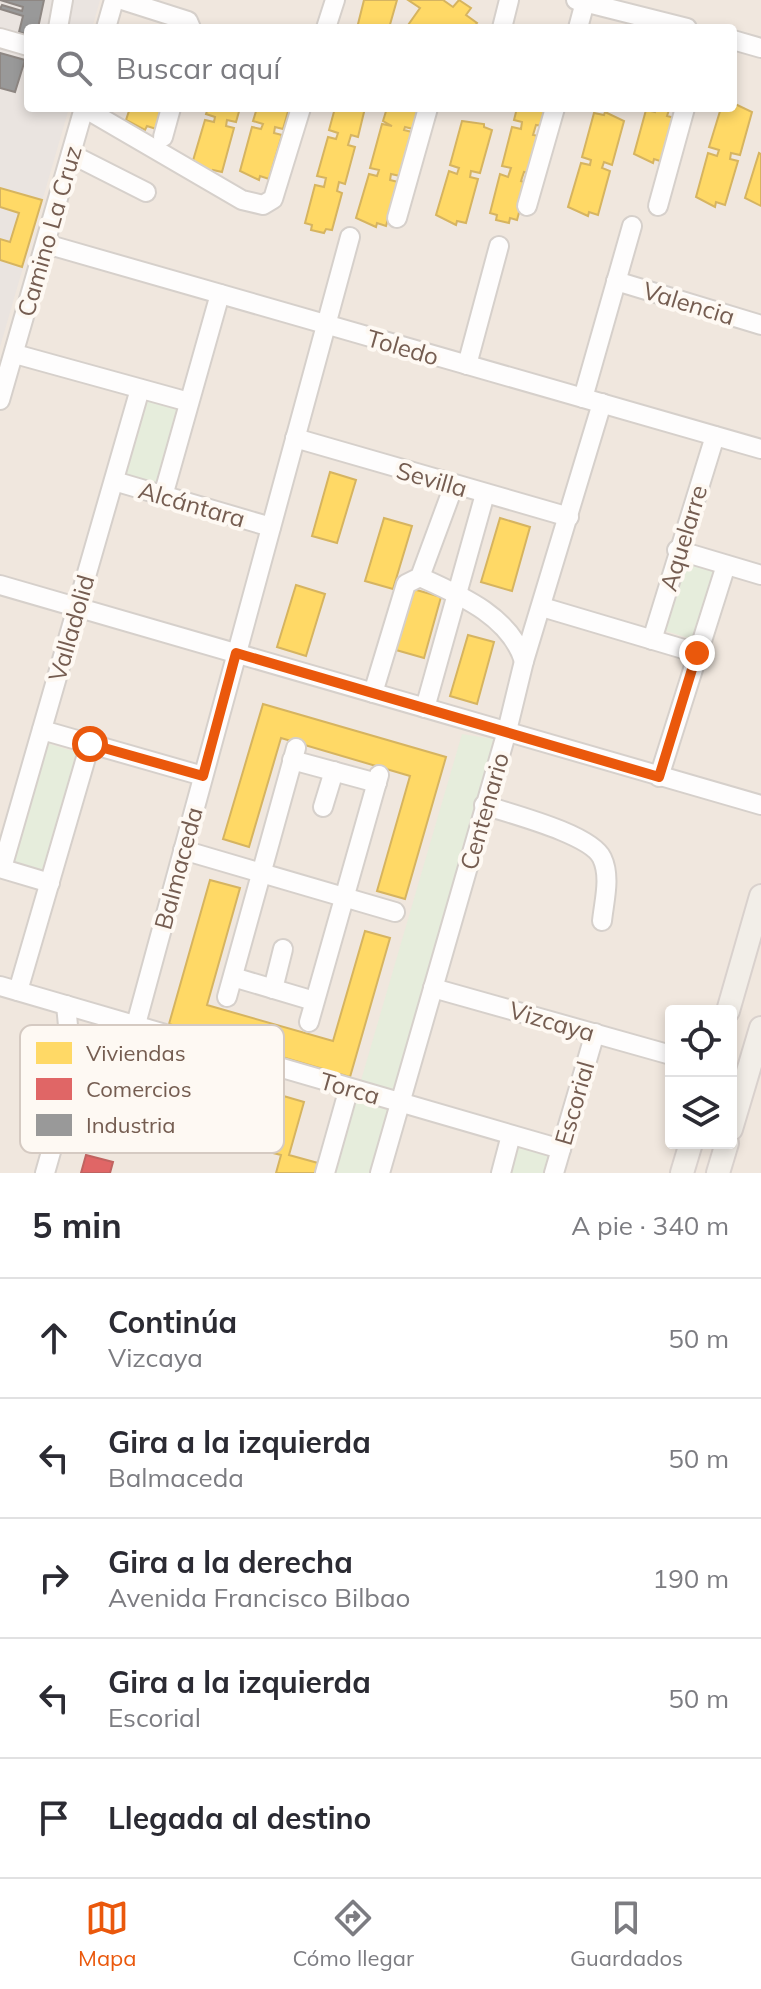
<!DOCTYPE html>
<html lang="es">
<head>
<meta charset="utf-8">
<style>
	body { margin:0; font-family:Mulish,sans-serif; background:#f2f2f3; color:#2b2b33 }
	.controls { position:absolute; right:24px; bottom:24px; display:grid; overflow:hidden; border-radius:8px; box-shadow:0 4px 12px #0003 }
	.controls button { width:72px; height:72px; display:grid; place-items:center; padding:0; border:0; border-bottom:2px solid #e1e1e2; background:#fff; color:#2b2b33; font:40px sans-serif }
	.stop { position:absolute; width:24px; height:24px; margin:-18px; border:6px solid #ea580c; border-radius:50%; background:#fff }
	.stop.end { background:#ea580c; border-color:#fff; box-shadow:0 2px 8px #0008 }
	.list { margin:0; padding:0; list-style:none }
	h2 { display:flex; justify-content:space-between; align-items:center; height:104px; margin:0; padding:0 32px; font-size:34px }
	h2 small { font-size:26px; font-weight:400; color:#7c7c81 }
	.list li { display:grid; grid-template-columns:52px 1fr auto; gap:24px; align-items:center; box-sizing:border-box; height:120px; padding:0 32px; border-top:2px solid #e1e1e2 }
	.list b { display:block; font-size:30px; white-space:nowrap }
	.list p { margin:0; font-size:26px; white-space:nowrap; color:#7c7c81 }
	.list em { font-size:26px; font-style:normal; color:#7c7c81 }
	.icon { flex:none; width:44px; height:44px; fill:none; stroke:currentColor; stroke-width:2; stroke-linecap:round; stroke-linejoin:round }
	.map { position:relative; flex:none; width:761px; height:1173px; overflow:hidden }
	.search { position:absolute; background:#fff; box-shadow:0 4px 12px #0003; left:24px; right:24px; top:24px; height:88px; display:flex; align-items:center; gap:20px; box-sizing:border-box; padding:0 28px; border-radius:8px; color:#7c7c81; font-size:30px }
	.sheet { height:704px; background:#fff }
	nav { display:flex; justify-content:space-around; align-items:center; box-sizing:border-box; height:112px; border-top:2px solid #e1e1e2; background:#fff; font-size:22px; color:#7c7c81 }
	nav a { display:grid; justify-items:center; gap:4px }
	nav .on { color:#ea580c }
	.map>svg:first-child { display:block }
	.residential { fill:#f0e7de; fill-rule:evenodd }
	.industrial { fill:#eae4e0 }
	.green { fill:#e6eddc }
	.homes { fill:#ffd966; stroke:#d6b460; stroke-width:2 }
	.shops { fill:#e06666; stroke:#c06360; stroke-width:2 }
	.industry { fill:#999; stroke:#8e8783; stroke-width:2 }
	.lines { fill:none; stroke-linecap:round; stroke-linejoin:round }
	.minor-casing { stroke:#d6d0cb; stroke-width:22 }
	.major-casing { stroke:#d9d1cd; stroke-width:26 }
	.minor { stroke:#fefdfd; stroke-width:18 }
	.major { stroke:#f2eee8; stroke-width:22 }
	.route { stroke:#ea580c; stroke-width:10 }
	.labels { text-anchor:middle; dominant-baseline:central; stroke-width:8; stroke-linejoin:round; paint-order:stroke }
	.street-label { font-size:24px; fill:#755d51; stroke:#fef9f3 }
	.key { fill:#fef9f3; stroke:#d5cac2; stroke-width:2 }
	.key-label { font-size:22px; fill:#755d51 }
</style>
</head>
<body>
<div class="map">
<svg width="761" height="1173" viewBox="0 0 761 1173">
	<rect width="100%" height="100%" fill="#f8f4f0"/>
	<path class="residential" d="M0,0H761V1173H0ZM28,28H733V108H28ZM671,1011H731V1143H671Z"/>
	<polygon class="industrial" points="0,0 100,0 92,28 28,28 28,108 69,108 0,347"/>
	<g class="green">
		<polygon points="140,397 185,410 160,488 118,476"/>
		<polygon points="683,546 726,559 702,642 659,629"/>
		<polygon points="462,734 499,740 374,1173 334,1173"/>
		<polygon points="43,742 86,755 48,876 9,863"/>
		<polygon points="514,1142 553,1153 547,1173 505,1173"/>
	</g>
	<g class="homes">
		<polygon points="364,0 397,0 389,28 357,28"/>
		<polygon points="408,0 443,0 453,7 459,0 471,8 466,15 477,23 473,28 406,28 420,8"/>
		<polygon points="733,103 752,112 740,155 731,153 730,159 738,161 725,205 716,202 715,207 696,197 708,153 717,156 719,150 709,147 721,108 733,108"/>
		<polygon points="130,108 162,108 156,129 147,126 145,130 126,120"/>
		<polygon points="208,108 240,108 236,122 227,120 226,126 234,128 222,172 213,170 212,173 192,164 205,120 214,122 215,117 206,114"/>
		<polygon points="257,108 289,108 283,129 275,127 274,133 282,135 269,179 260,176 259,180 240,171 252,127 261,129 263,124 253,121"/>
		<polygon points="335,108 365,108 358,137 351,135 348,145 355,147 345,184 339,182 337,191 342,193 332,230 326,229 324,233 311,230 312,225 305,223 315,185 324,187 326,178 317,176 328,137 336,139 338,133 329,130"/>
		<polygon points="387,108 419,108 413,129 405,127 404,130 412,132 400,176 391,174 390,180 398,182 386,226 377,223 376,227 356,218 369,174 377,176 379,170 370,168 382,124 392,126 383,121"/>
		<polygon points="517,108 547,108 542,126 536,125 533,135 539,136 530,173 524,172 521,181 527,183 517,220 510,218 509,223 496,220 497,215 490,213 500,174 508,177 511,168 502,166 512,127 521,129 522,122 514,120"/>
		<polygon points="656,108 678,108 677,112 669,110 667,116 675,118 663,162 654,159 653,163 634,154 646,110 655,112"/>
		<polygon points="605,112 624,121 612,165 604,162 602,168 610,171 598,215 589,212 588,216 568,207 581,163 590,165 591,160 582,157 594,113 604,115"/>
		<polygon points="462,121 484,124 484,127 492,130 480,173 471,171 470,177 478,179 466,223 457,221 456,225 436,215 449,171 457,174 459,168 450,165"/>
		<polygon points="759,153 761,154 761,206 745,198"/>
		<polygon points="0,188 42,200 22,267 0,260 0,239 10,242 19,213 0,207"/>
		<polygon points="330,472 356,480 337,543 312,536"/>
		<polygon points="384,518 412,526 393,589 365,581"/>
		<polygon points="500,518 530,527 512,591 481,582"/>
		<polygon points="296,585 325,594 306,656 277,647"/>
		<polygon points="413,589 441,597 424,658 396,650"/>
		<polygon points="468,635 494,642 477,704 450,696"/>
		<polygon points="263,704 446,757 405,899 377,891 410,776 281,738 249,847 223,839"/>
		<polygon points="210,880 240,888 207,1005 333,1041 365,931 390,938 350,1077 169,1024"/>
		<polygon points="280,1095 304,1102 289,1155 318,1163 315,1173 276,1173 281,1155 265,1151"/>
	</g>
	<polygon class="shops" points="86,1155 113,1162 110,1173 81,1173"/>
	<g class="industry">
		<polygon points="0,0 44,0 38,28 28,28 28,35 19,32 23,16 0,9 2,5 22,11 23,7"/>
		<polygon points="0,53 25,60 15,92 0,88"/>
	</g>
	<g class="lines">
		<defs>
			<g id="minor">
				<polyline points="122,0 188,21 191,28"/>
				<polyline points="576,0 687,28"/>
				<polyline points="58,28 63,0"/>
				<polyline points="106,28 114,0"/>
				<polyline points="326,28 335,0"/>
				<polyline points="502,28 509,0"/>
				<polyline points="578,28 585,2"/>
				<polyline points="0,38 28,46"/>
				<polyline points="733,40 761,48"/>
				<polyline points="84,108 242,200 263,205 273,199 301,108"/>
				<polyline points="163,137 171,108"/>
				<polyline points="71,154 146,192"/>
				<polyline points="527,206 555,108"/>
				<polyline points="658,206 685,108"/>
				<polyline points="397,218 428,108"/>
				<polyline points="46,244 761,449"/>
				<polyline points="616,281 761,325"/>
				<polyline points="15,354 189,402"/>
				<polyline points="467,365 499,246"/>
				<polyline points="583,398 632,226"/>
				<polyline points="0,400 84,108"/>
				<polyline points="295,438 569,517"/>
				<polyline points="114,481 271,527"/>
				<polyline points="163,496 220,294"/>
				<polyline points="677,550 761,575"/>
				<path d="M420,577C460,595 510,616 524,661"/>
				<polyline points="0,585 761,805"/>
				<polyline points="542,607 697,653"/>
				<polyline points="652,640 715,436"/>
				<polyline points="373,693 406,584 420,577 454,485"/>
				<polyline points="425,708 485,494"/>
				<polyline points="42,730 203,776"/>
				<polyline points="292,760 377,783"/>
				<polyline points="659,777 726,565"/>
				<path d="M484,805C511,814 591,834 602,858C611,877 604,901 602,921"/>
				<polyline points="323,807 334,771"/>
				<polyline points="183,850 395,912"/>
				<polyline points="0,868 50,883"/>
				<polyline points="2,868 140,389"/>
				<polyline points="233,977 314,1001"/>
				<polyline points="0,986 561,1149"/>
				<polyline points="433,988 671,1055"/>
				<polyline points="273,989 283,949"/>
				<polyline points="18,991 90,744"/>
				<polyline points="227,997 296,748"/>
				<polyline points="66,1005 69,1036 81,1046"/>
				<polyline points="309,1022 379,775"/>
				<polyline points="45,1173 81,1046 119,1051 132,1039 350,237"/>
				<polyline points="325,1173 349,1088"/>
				<polyline points="380,1173 507,731 524,661 602,403"/>
				<polyline points="501,1173 511,1135"/>
				<polyline points="554,1173 595,1033"/>
			</g>
			<g id="major">
				<polyline points="728,1011 761,896"/>
				<polyline points="731,1129 761,1028"/>
				<polyline points="682,1173 691,1143"/>
				<polyline points="718,1173 727,1143"/>
			</g>
		</defs>
		<use href="#minor" class="minor-casing"/>
		<use href="#major" class="major-casing"/>
		<use href="#minor" class="minor"/>
		<use href="#major" class="major"/>
	</g>
	<g class="lines">
		<polyline class="route" points="90,744 203,776 236,653 659,777 697,653"/>
	</g>
	<g class="labels">
		<g class="street-label">
			<text transform="translate(49 231) rotate(-74)">Camino La Cruz</text>
			<text transform="translate(689 303) rotate(17)">Valencia</text>
			<text transform="translate(403 347) rotate(16)">Toledo</text>
			<text transform="translate(432 479) rotate(16)">Sevilla</text>
			<text transform="translate(192 504) rotate(16)">Alcántara</text>
			<text transform="translate(683 538) rotate(-73)">Aquelarre</text>
			<text transform="translate(71 628) rotate(-74)">Valladolid</text>
			<text transform="translate(484 811) rotate(-74)">Centenario</text>
			<text transform="translate(178 868) rotate(-75)">Balmaceda</text>
			<text transform="translate(552 1021) rotate(16)">Vizcaya</text>
			<text transform="translate(350 1088) rotate(16)">Torca</text>
			<text transform="translate(574 1103) rotate(-74)">Escorial</text>
		</g>
	</g>
	<rect x="20" y="1025" width="264" height="128" rx="12" class="key"/>
	<rect x="36" y="1042" width="36" height="22" fill="#ffd966"/>
	<rect x="36" y="1078" width="36" height="22" fill="#e06666"/>
	<rect x="36" y="1114" width="36" height="22" fill="#999"/>
	<g class="key-label">
		<text x="86" y="1061">Viviendas</text>
		<text x="86" y="1097">Comercios</text>
		<text x="86" y="1133">Industria</text>
	</g>
</svg>
<div class="controls">
<button><svg class="icon" aria-label="locate" viewBox="0 0 24 24"><circle cx="12" cy="12" r="6"/><path d="M12 2v4M12 18v4M2 12h4M18 12h4"/></svg></button>
<button><svg class="icon" aria-label="layers" viewBox="0 0 24 24"><path d="M12 4l9 5-9 5-9-5zM3 14l9 5 9-5"/></svg></button>
</div>
<div class="stop" style="left:90px;top:744px"></div>
<div class="stop end" style="left:697px;top:653px"></div>
<div class="search"><svg class="icon" aria-label="search" viewBox="0 0 24 24"><circle cx="10" cy="10" r="6"/><path d="M15 15l6 6"/></svg>Buscar aquí</div>
</div>
<section class="sheet">
<h2>5 min<small>A pie · 340 m</small></h2>
<ul class="list">
<li><svg class="icon" aria-label="ahead" viewBox="0 0 24 24"><path d="M12 20V5M6 11l6-6 6 6"/></svg><div><b>Continúa</b><p>Vizcaya</p></div><em>50 m</em></li>
<li><svg class="icon" aria-label="left" viewBox="0 0 24 24"><path d="M17 20v-9H6M10 6l-5 5 5 5"/></svg><div><b>Gira a la izquierda</b><p>Balmaceda</p></div><em>50 m</em></li>
<li><svg class="icon" aria-label="right" viewBox="0 0 24 24"><path d="M7 20v-9h11M14 6l5 5-5 5"/></svg><div><b>Gira a la derecha</b><p>Avenida Francisco Bilbao</p></div><em>190 m</em></li>
<li><svg class="icon" aria-label="left" viewBox="0 0 24 24"><path d="M17 20v-9H6M10 6l-5 5 5 5"/></svg><div><b>Gira a la izquierda</b><p>Escorial</p></div><em>50 m</em></li>
<li><svg class="icon" aria-label="arrive" viewBox="0 0 24 24"><path d="M6 21V4h12l-3 4 3 4H6"/></svg><div><b>Llegada al destino</b></div></li>
</ul>
</section>
<nav>
<a class="on"><svg class="icon" aria-label="map" viewBox="0 0 24 24"><path d="M3 6l6-2 6 2 6-2v14l-6 2-6-2-6 2zM9 4v14M15 6v14"/></svg>Mapa</a>
<a><svg class="icon" aria-label="directions" viewBox="0 0 24 24"><path d="M12 3l9 9-9 9-9-9zM9 14v-3h6M13 9l2 2-2 2"/></svg>Cómo llegar</a>
<a><svg class="icon" aria-label="saved" viewBox="0 0 24 24"><path d="M7 4h10v16l-5-4-5 4z"/></svg>Guardados</a>
</nav>
</body>
</html>
